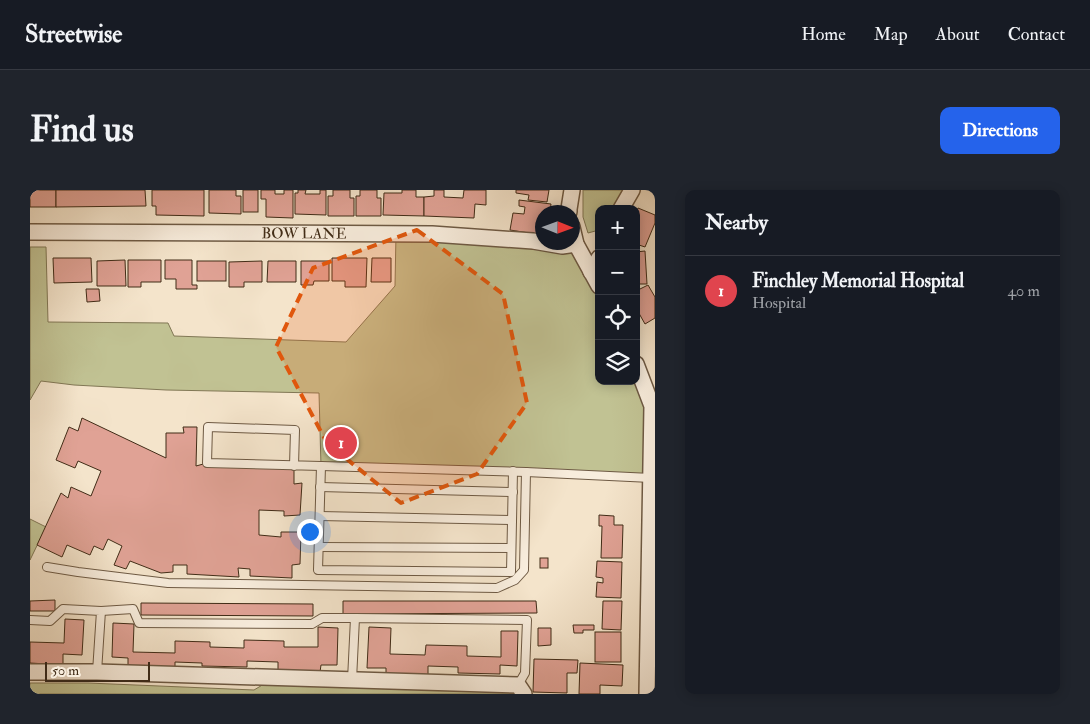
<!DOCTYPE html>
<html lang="en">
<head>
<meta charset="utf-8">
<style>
	body { margin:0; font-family:"IM FELL Double Pica",serif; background:#20242c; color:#f1f3f6 }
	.controls { position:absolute; right:15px; top:15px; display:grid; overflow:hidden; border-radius:10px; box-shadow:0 2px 12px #0003 }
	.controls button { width:45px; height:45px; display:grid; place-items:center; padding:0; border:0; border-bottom:1px solid #363941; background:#171b24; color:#f1f3f6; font:25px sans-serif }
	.compass { position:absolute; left:505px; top:15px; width:45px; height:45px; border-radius:50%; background:#171b24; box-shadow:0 2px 12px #0003; rotate:91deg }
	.scale { position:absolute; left:15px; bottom:12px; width:105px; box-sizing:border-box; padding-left:5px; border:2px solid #412c17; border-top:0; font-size:14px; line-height:18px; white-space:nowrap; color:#412c17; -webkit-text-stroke:4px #f8eddd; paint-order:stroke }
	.you { position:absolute; left:279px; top:341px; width:18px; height:18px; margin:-12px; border:4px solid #fff; border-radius:50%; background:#1a73e8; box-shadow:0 0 0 8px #1a73e833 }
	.badge { display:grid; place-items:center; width:32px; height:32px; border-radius:50%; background:#2563eb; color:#fff; font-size:16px; font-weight:700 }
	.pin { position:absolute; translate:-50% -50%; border:2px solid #fff; box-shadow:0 1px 5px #0006 }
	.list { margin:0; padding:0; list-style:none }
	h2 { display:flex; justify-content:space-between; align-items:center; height:65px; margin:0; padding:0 20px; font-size:21px }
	h2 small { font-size:16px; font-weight:400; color:#9ea1a6 }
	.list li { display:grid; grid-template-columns:32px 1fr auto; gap:15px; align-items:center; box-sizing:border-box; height:70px; padding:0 20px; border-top:1px solid #363941 }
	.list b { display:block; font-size:19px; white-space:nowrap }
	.list p { margin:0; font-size:16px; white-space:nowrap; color:#9ea1a6 }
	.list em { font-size:16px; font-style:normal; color:#9ea1a6 }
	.icon { flex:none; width:28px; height:28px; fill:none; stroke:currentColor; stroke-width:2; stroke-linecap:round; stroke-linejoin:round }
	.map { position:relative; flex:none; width:625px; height:504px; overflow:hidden; border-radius:10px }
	header { display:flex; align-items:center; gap:30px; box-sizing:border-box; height:70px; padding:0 25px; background:#171b24; border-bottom:1px solid #363941 }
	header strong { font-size:24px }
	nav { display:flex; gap:28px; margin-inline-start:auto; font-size:18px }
	.intro { display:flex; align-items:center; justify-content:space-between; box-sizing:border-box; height:120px; padding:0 30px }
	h1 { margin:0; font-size:35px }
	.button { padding:12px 22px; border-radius:10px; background:#2563eb; color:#fff; font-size:18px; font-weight:700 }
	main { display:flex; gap:30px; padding:0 30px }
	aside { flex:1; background:#171b24; border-radius:10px; box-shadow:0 2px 12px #0003 }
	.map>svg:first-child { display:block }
	.green { fill:#c1c293; stroke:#817755 }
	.building { fill:#e0a295; stroke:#412c17 }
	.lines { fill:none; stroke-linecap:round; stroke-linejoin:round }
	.lane-casing { stroke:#6e5a44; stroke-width:10 }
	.street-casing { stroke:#6e5a44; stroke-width:18 }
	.lane { stroke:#f8eddd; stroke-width:8 }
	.street { stroke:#f8eddd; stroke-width:15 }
	.marked { fill:#e0570d; fill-opacity:0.2; stroke:#e0570d; stroke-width:4; stroke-dasharray:10 6; stroke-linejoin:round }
	.labels { text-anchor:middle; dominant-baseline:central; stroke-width:5; stroke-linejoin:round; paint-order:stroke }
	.street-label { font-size:15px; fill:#412c17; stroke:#f8eddd }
</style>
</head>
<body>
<header>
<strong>Streetwise</strong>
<nav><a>Home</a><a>Map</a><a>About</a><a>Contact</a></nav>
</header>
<div class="intro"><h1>Find us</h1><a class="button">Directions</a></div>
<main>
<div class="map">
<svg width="625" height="504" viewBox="0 0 625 504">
	<rect width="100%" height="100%" fill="#f4e4cb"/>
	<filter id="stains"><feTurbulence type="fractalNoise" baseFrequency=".004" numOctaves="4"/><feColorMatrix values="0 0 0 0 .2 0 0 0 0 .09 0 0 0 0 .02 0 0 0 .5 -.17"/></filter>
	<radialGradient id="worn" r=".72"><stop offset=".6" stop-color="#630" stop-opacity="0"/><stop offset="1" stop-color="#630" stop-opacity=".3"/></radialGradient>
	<g class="green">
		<polygon points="553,0 593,0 584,19 569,19 569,40 558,43 553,27"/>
		<polygon points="366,44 548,57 569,96 569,191 606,191 622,216 621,288 291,276 289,203 136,200 44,195 11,191 0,210 0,57 16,57 18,132 138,133 144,146 316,152 365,96"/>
		<polygon points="0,329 16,337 0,370"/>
		<polygon points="0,493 58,493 224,500 234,494 483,501 485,504 0,504"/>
	</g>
	<g class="building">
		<rect x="0" y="0" width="26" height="17"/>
		<polygon points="26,0 115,0 116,16 26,17"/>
		<polygon points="122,0 174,0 174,26 126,25 126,16 122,16"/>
		<polygon points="179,0 206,0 206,6 211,6 211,24 179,23"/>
		<rect x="213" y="0" width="15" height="22"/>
		<polygon points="231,0 245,0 245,4 254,4 254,0 263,0 263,28 236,27 236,9 231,9"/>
		<polygon points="268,0 276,0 275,4 290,4 290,0 296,0 296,25 265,24 265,3 268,3"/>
		<polygon points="303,0 320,0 320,8 324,8 324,26 298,26 298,6 303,6"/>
		<polygon points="330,0 347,0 347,8 351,8 351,26 326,26 326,6 330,6"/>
		<polygon points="372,0 386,0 386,7 394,7 394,26 353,25 354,3 372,3"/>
		<polygon points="404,0 414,0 414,7 433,8 434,0 456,0 456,15 445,14 444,28 394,26 394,7 404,6"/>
		<polygon points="486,0 519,0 517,12 498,10 499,5 486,3"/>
		<polygon points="489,10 521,14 520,22 512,22 512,45 480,40 483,23 494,24 495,17 489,16"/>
		<polygon points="608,18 625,25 625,33 615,57 606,54 606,24"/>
		<polygon points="615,61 617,94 606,94 606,62"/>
		<polygon points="23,68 61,68 62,92 24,93"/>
		<polygon points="302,68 337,68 336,97 315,97 315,91 302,91"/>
		<polygon points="342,68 361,68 361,92 341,92"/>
		<polygon points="95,70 96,96 67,96 67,71"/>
		<polygon points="98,70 131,70 131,92 111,92 111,97 98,97"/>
		<polygon points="135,70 162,70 162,95 167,95 167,99 146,99 146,89 135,89"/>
		<rect x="167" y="71" width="29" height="20"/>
		<polygon points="232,71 232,92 214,92 214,97 199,97 199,72"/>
		<polygon points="238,71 266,71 266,92 237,92"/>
		<polygon points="271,71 299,71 299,91 284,91 283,95 271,95"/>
		<polygon points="618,95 625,107 625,128 615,134 606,118 606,101"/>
		<polygon points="56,99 69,99 70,111 57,112"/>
		<polygon points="52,228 136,268 136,243 154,243 153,237 167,237 166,276 177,273 264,279 264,294 272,293 270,325 254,326 254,321 229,320 229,345 251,347 251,342 271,342 270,374 262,375 262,388 220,386 220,379 208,378 209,387 157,384 157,375 143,375 143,382 131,383 100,371 96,379 84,375 92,356 78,349 73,360 64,356 60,365 37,355 32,367 7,355 31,303 38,308 41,297 61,306 71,281 48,271 45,278 26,270 39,237 48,241"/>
		<polygon points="569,325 584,326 584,335 593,335 592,368 571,368 572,336 569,336"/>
		<rect x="510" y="368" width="8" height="10"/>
		<polygon points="567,371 592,372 591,408 566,407 567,392 573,393 573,388 566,387"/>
		<polygon points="25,410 25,421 0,421 0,411"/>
		<polygon points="313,411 506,411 507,423 313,424"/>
		<polygon points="573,411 592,411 591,440 572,439"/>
		<polygon points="111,413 283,414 283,426 111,425"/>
		<polygon points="35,429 54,430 52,465 33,464 33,475 0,473 0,452 34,453"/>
		<polygon points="83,433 104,434 103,462 145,463 145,451 180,452 180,457 214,458 214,450 254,451 254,457 288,457 288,437 308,438 307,475 291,475 290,482 248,481 248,472 217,471 217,477 172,476 172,473 145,472 145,479 98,478 98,468 82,467"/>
		<polygon points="543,435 564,435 564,440 553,440 553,443 544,443"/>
		<polygon points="339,437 361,438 360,464 395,465 396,455 437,456 437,466 471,467 471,441 488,441 487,476 470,475 470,484 428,483 428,477 398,476 398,485 356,484 356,478 337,478"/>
		<polygon points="508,438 521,438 521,455 508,456"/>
		<rect x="565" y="442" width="26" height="30"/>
		<polygon points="504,469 548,470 547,483 537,483 537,503 503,502"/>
		<polygon points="550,473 593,475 592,496 570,495 570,504 549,504"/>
	</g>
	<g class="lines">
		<defs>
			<g id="lane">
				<polyline points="264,276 265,240 178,237 177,273 291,276 496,282 621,288"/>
				<polyline points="291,276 288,380 481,382 483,281"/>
				<polyline points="290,297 483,302"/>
				<polyline points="290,326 482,330"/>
				<polyline points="289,357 481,358"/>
				<polyline points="17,377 48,382 138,393 467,398 485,390 494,380 496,282"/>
				<polyline points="71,421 103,419 109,433 282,434 292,428 325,428"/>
				<polyline points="0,430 20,431 33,419 71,421 67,482"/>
				<polyline points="322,490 325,428 497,430 495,483 488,495"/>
			</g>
			<g id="street">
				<polyline points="591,19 602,0"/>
				<polyline points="539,22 539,19 542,0"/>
				<polyline points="542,37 546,54 569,96"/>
				<path id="s1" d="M0,42L402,44L503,51L532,56L546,54"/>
				<polyline points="561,82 569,68"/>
				<polyline points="606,174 622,216 617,504"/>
				<polyline points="0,482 67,482 488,495 494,504"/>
			</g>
		</defs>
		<use href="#lane" class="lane-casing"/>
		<use href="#street" class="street-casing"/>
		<use href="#lane" class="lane"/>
		<use href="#street" class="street"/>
	</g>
	<path class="marked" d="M387,40L473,104L497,213L447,284L371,313L297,253L246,157L283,78Z"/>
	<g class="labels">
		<g class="street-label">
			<text stroke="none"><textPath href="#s1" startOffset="274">BOW LANE</textPath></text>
		</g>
	</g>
	<rect width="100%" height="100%" filter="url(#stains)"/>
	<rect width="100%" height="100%" fill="url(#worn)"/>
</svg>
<div class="controls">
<button>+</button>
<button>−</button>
<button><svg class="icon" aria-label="locate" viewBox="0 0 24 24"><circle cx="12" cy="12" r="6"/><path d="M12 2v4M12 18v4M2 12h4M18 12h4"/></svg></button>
<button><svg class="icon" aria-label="layers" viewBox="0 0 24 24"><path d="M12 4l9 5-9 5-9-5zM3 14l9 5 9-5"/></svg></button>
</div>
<svg class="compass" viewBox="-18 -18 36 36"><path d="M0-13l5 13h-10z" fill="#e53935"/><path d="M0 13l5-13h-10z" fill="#9ea1a6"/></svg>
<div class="scale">50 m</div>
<div class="you"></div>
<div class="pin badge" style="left:311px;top:253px;background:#e0444e">1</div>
</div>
<aside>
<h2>Nearby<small></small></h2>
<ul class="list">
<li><span class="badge" style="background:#e0444e">1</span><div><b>Finchley Memorial Hospital</b><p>Hospital</p></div><em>40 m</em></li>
</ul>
</aside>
</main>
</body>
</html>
